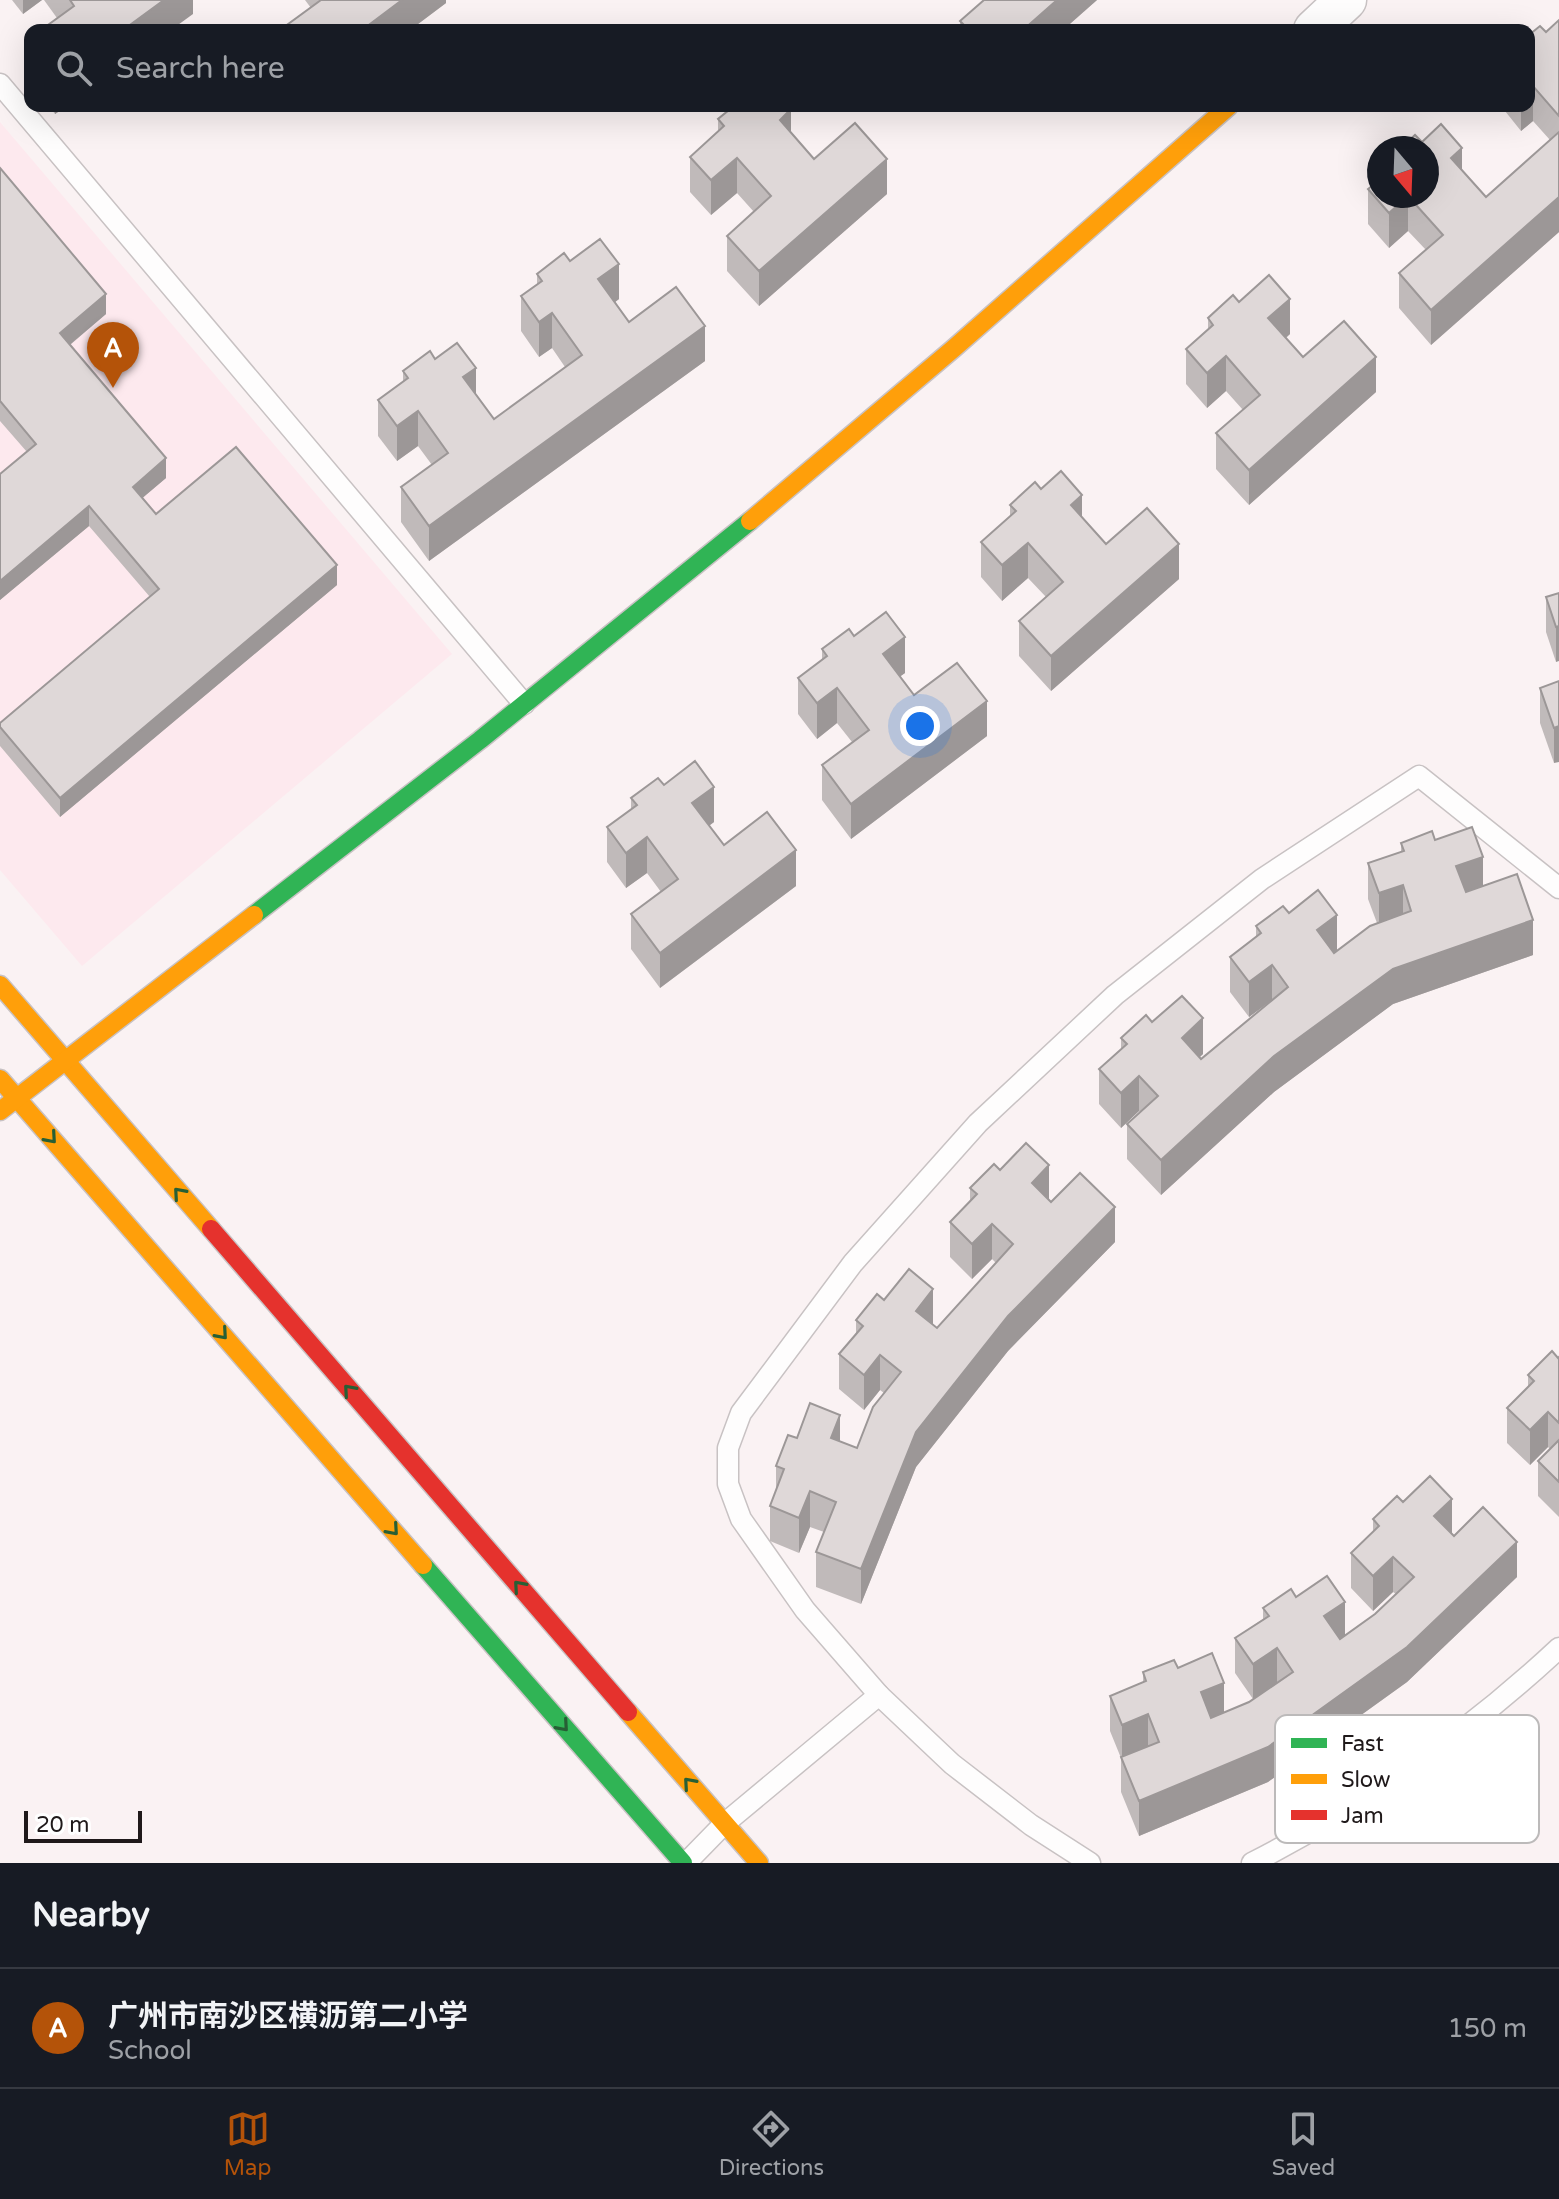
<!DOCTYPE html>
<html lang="en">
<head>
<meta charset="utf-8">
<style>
	body { margin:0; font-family:"Varela Round","Noto Sans SC",sans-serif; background:#242831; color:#f1f3f6 }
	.compass { position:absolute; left:1367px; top:136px; width:72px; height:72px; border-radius:50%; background:#171b24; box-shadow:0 8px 32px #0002; rotate:161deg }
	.scale { position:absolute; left:24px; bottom:20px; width:118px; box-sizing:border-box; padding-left:8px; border:4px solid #1f191a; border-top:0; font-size:22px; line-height:28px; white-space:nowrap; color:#1f191a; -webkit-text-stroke:6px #fff; paint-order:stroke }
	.you { position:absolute; left:920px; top:726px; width:28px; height:28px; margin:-20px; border:6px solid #fff; border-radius:50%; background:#1a73e8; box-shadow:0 0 0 12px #1a73e833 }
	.badge { display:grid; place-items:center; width:52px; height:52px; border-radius:50%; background:#b45309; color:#fff; font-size:26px; font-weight:700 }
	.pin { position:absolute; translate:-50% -66px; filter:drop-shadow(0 2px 4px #0008) }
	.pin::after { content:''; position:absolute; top:42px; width:28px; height:24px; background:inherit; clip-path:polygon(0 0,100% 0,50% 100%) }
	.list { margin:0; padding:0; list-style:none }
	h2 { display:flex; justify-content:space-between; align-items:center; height:104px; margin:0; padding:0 32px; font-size:34px }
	h2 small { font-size:26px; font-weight:400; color:#9ea1a6 }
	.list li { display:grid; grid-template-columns:52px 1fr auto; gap:24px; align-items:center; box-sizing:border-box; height:120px; padding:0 32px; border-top:2px solid #363941 }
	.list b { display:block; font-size:30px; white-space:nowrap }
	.list p { margin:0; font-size:26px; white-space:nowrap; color:#9ea1a6 }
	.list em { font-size:26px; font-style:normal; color:#9ea1a6 }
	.icon { flex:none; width:44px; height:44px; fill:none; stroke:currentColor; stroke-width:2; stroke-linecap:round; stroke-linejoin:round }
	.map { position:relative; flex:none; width:1559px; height:1863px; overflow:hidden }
	.search { position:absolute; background:#171b24; box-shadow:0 8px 32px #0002; left:24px; right:24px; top:24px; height:88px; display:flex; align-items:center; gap:20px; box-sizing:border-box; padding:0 28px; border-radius:16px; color:#9ea1a6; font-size:30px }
	.sheet { height:224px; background:#171b24 }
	nav { display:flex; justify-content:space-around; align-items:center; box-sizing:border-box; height:112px; border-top:2px solid #363941; background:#171b24; font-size:22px; color:#9ea1a6 }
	nav a { display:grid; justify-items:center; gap:4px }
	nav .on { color:#b45309 }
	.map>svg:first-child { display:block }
	.built { fill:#fde9ee }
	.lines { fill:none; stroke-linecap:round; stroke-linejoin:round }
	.lane-casing { stroke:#c8c2c3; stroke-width:23 }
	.street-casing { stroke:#c8c2c3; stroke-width:43 }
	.fast-casing { stroke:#c8c2c3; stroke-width:21 }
	.slow-casing { stroke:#c8c2c3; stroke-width:21 }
	.jam-casing { stroke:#c8c2c3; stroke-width:21 }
	.lane { stroke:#fefdfd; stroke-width:20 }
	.street { stroke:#fefdfd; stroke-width:40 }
	.fast { stroke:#30b455; stroke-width:18 }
	.slow { stroke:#ff9f0a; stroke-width:18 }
	.jam { stroke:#e5322d; stroke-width:18 }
	.wall { fill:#c0baba }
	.shaded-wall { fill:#9c9797 }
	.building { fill:#dfd8d8; stroke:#9c9797; stroke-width:2 }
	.oneway { stroke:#275f35 }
	.key { fill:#fff; stroke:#bcbaba; stroke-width:2 }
	.key-label { font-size:22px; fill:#1f191a }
</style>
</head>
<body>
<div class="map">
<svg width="1559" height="1863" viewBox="0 0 1559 1863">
	<rect width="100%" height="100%" fill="#faf2f3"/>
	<polygon class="built" points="0,122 452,654 82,966 0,870"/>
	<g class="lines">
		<defs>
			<g id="lane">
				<polyline points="0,84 524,704"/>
				<polyline points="686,1863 724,1824 879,1695"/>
				<polyline points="1090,1863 1031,1825 952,1764 879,1695 805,1610 741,1519 728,1484 728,1448 741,1413 853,1263 978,1123 1115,995 1262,879 1419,776 1559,888"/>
				<path d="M1252,1863C1363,1806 1468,1733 1559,1648"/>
			</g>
			<polyline id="street" points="1314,30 1346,0"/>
			<g id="fast">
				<polyline points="254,915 480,740 750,521"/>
				<polyline points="423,1565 683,1863"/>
			</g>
			<g id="slow">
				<polyline points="750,521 953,349 1229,106"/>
				<polyline points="0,985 211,1229"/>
				<polyline points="0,1079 423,1565"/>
				<polyline points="0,1111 254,915"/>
				<polyline points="628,1712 759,1863"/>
			</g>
			<polyline id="jam" points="211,1229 628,1712"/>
		</defs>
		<use href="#lane" class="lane-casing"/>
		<use href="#street" class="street-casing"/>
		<use href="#fast" class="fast-casing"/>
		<use href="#slow" class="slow-casing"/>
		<use href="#jam" class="jam-casing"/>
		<use href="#lane" class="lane"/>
		<use href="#street" class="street"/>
		<use href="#fast" class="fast"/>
		<use href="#slow" class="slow"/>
		<use href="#jam" class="jam"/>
	</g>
	<g class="wall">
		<polygon points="12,0 42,0 23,14"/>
		<polygon points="44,0 193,0 193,14 57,18"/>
		<polygon points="305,0 446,0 446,3 410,30 280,30 311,8"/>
		<polygon points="984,0 1097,0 1063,30 960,30 960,21"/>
		<polygon points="1559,20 1559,232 1431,345 1399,308 1399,273 1426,250 1408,231 1389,248 1368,224 1368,189 1422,142 1462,170 1486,197 1550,140 1533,121 1521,131 1501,106 1529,106 1529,35 1546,32"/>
		<polygon points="30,38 30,80 27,76 27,40"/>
		<polygon points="49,106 67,106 55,114"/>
		<polygon points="718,119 791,133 814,159 887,194 759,306 727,271 727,236 754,212 737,193 711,215 690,192 690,157 718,131"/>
		<polygon points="0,168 106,314 70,345 166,478 142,498 156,514 337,585 60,817 0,746 0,723 150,597 89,526 0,600 0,474 27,452 0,421"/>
		<polygon points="570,261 619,299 615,302 629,322 705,361 429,561 401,522 401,487 432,465 418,446 397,461 378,436 378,400 403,382 403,371 435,359 476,394 494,419 565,367 552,348 539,357 521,331 521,296 537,284 537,274"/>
		<polygon points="1239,302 1290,334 1286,338 1303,357 1376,392 1249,505 1216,469 1216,433 1243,410 1226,391 1207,408 1186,384 1186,349 1208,330 1208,318"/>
		<polygon points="1041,489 1082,518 1106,544 1179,579 1051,691 1019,656 1019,621 1046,597 1028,578 1002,601 981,577 981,542 1010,517 1010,505"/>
		<polygon points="1559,593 1556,662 1546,632 1546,597"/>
		<polygon points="854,636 905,673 900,676 914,695 987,736 851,839 822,800 822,765 852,742 837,723 817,739 798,714 798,678 822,660 822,649"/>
		<polygon points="1559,681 1554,763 1540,723 1540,688"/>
		<polygon points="664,785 714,822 709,826 724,845 796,886 660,988 631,949 631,914 661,892 647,873 626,888 607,862 607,827 631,809 631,798"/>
		<polygon points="1435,840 1483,886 1533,955 1393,1004 1274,1092 1161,1195 1127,1159 1127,1124 1140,1112 1139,1111 1121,1128 1099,1104 1099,1069 1121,1049 1121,1038 1152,1022 1203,1054 1200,1057 1201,1059 1272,1000 1249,1017 1230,992 1230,957 1256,937 1256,926 1289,913 1337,950 1377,923 1368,899 1368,863 1401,852 1401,843"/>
		<polygon points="1000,1170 1115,1242 1008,1351 916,1467 861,1604 816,1587 816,1552 824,1532 810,1527 799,1553 770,1541 770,1506 776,1490 776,1466 797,1438 840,1442 857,1448 884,1393 880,1390 864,1410 839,1389 839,1354 856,1334 856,1320 884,1300 933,1325 937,1328 996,1263 992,1259 972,1279 950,1257 950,1222 970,1201 970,1188"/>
		<polygon points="1559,1357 1559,1517 1538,1496 1538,1461 1550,1449 1548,1447 1530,1465 1507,1443 1507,1408 1528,1387 1528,1375"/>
		<polygon points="1403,1502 1517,1577 1407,1682 1268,1782 1139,1836 1121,1792 1121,1758 1110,1731 1110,1696 1143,1682 1143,1672 1178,1668 1224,1713 1249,1702 1253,1699 1235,1673 1235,1638 1263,1619 1263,1608 1296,1597 1345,1635 1375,1614 1396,1594 1393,1592 1373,1611 1351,1588 1351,1553 1373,1532 1373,1519"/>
	</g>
	<g class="shaded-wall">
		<polygon points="23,0 42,0 23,14"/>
		<polygon points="164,0 193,0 193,14 171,30 123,30"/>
		<polygon points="402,0 446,0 446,3 410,30 362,30"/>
		<polygon points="1057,0 1097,0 1063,30 1023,30"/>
		<polygon points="1533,86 1533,121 1521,131 1521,106 1529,106 1529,89"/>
		<polygon points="55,106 67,106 55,114"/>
		<polygon points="791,109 791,145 780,120"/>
		<polygon points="1462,148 1462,183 1451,158"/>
		<polygon points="737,158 737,193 711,215 711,180"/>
		<polygon points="887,159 887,194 759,306 759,271"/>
		<polygon points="1408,196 1408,231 1389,248 1389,213"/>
		<polygon points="1559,197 1559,232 1431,345 1431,310"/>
		<polygon points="619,264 619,299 598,315 598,279"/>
		<polygon points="106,294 106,314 60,353 60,333"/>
		<polygon points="1290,299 1290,334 1268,353 1268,318"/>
		<polygon points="552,313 552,348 539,357 539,322"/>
		<polygon points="705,326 705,361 429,561 429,526"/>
		<polygon points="1226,356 1226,391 1207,408 1207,373"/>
		<polygon points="1376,357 1376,392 1249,505 1249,470"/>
		<polygon points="476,368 476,403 463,377"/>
		<polygon points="418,411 418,446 397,461 397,426"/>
		<polygon points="166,458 166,478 133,506 133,487"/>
		<polygon points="1082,495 1082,530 1071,505"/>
		<polygon points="89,506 89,526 0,600 0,581"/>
		<polygon points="1028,543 1028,578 1002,601 1002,565"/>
		<polygon points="1179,544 1179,579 1051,691 1051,656"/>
		<polygon points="337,565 337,585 60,817 60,798"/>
		<polygon points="1559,626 1559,661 1556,662 1556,627"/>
		<polygon points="905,637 905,673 883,689 883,654"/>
		<polygon points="837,688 837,723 817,739 817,703"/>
		<polygon points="987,701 987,736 851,839 851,804"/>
		<polygon points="1559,726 1559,762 1554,763 1554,728"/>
		<polygon points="714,787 714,822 692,838 692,803"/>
		<polygon points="647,837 647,873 626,888 626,853"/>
		<polygon points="796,850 796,886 660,988 660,953"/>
		<polygon points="1483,857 1483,892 1456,901 1456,866"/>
		<polygon points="1403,885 1403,920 1379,929 1379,893"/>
		<polygon points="1337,915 1337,950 1317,966 1317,930"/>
		<polygon points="1533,920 1533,955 1393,1004 1274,1092 1161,1195 1161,1160 1274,1056 1393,969"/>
		<polygon points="1272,965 1272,1000 1249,1017 1249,982"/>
		<polygon points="1203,1018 1203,1054 1182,1073 1182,1038"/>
		<polygon points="1139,1076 1139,1111 1121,1128 1121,1093"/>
		<polygon points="1049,1165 1049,1200 1032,1183"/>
		<polygon points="1115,1207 1115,1242 1008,1351 916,1467 861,1604 861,1569 916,1432 1008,1316"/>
		<polygon points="992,1224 992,1259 972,1279 972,1244"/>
		<polygon points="933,1289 933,1324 916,1346 916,1311"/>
		<polygon points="880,1355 880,1390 864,1410 864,1375"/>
		<polygon points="1548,1412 1548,1447 1530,1465 1530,1430"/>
		<polygon points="840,1415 840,1450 831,1438"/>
		<polygon points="810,1491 810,1527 799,1553 799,1518"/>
		<polygon points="1452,1499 1452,1534 1434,1516"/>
		<polygon points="1517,1542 1517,1577 1407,1682 1268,1782 1139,1836 1139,1801"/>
		<polygon points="1393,1557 1393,1592 1373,1611 1373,1576"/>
		<polygon points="1345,1602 1345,1637 1324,1651 1324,1616"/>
		<polygon points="1277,1648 1277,1683 1253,1699 1253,1664"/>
		<polygon points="1224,1683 1224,1718 1201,1727 1201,1692"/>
		<polygon points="1148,1714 1148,1749 1122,1760 1122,1725"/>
	</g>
	<g class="building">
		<polygon points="70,0 164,0 123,30 41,30 74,6"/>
		<polygon points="321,0 402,0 362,30 280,30"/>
		<polygon points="984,0 1057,0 1023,30 969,30 960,21"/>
		<polygon points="1559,20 1559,116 1533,86 1529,89 1529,35 1540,26 1546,32"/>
		<polygon points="734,106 788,106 791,109 780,120 814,159 855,123 887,159 759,271 727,236 771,196 737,158 711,180 690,157 724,126 718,119"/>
		<polygon points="1441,124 1462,148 1451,158 1486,197 1559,132 1559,197 1431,310 1399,273 1443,235 1408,196 1427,196 1427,148 1401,148 1415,135 1422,142"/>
		<polygon points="0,168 106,294 60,333 166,458 133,487 156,514 236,447 337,565 60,798 0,727 0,723 159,589 89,506 0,581 0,474 36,444 0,401"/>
		<polygon points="1379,180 1379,196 1408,196 1389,213 1368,189"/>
		<polygon points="600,239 619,264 598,279 629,322 676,287 705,326 429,526 401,487 448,453 418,411 397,426 378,400 408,378 403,371 430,351 435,359 457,343 476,368 463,377 494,419 582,355 552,313 539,322 521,296 542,281 537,274 564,253 570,261"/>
		<polygon points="1269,275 1290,299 1268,318 1303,357 1344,321 1376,357 1249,470 1216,433 1260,395 1226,356 1207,373 1186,349 1213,325 1208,318 1233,295 1239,302"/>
		<polygon points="1061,471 1082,495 1071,505 1106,544 1147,508 1179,544 1051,656 1019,621 1063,582 1028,543 1002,565 981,542 1016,511 1010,505 1035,482 1041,489"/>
		<polygon points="1559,593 1559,626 1556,627 1546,597"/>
		<polygon points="886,612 905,637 883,654 914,695 957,663 987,701 851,804 822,765 869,730 837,688 817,703 798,678 827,656 822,649 849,629 854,636"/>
		<polygon points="1559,681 1559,726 1554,728 1540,688"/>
		<polygon points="695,761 714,787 692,803 724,845 767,812 796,850 660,953 631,914 678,879 647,837 626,853 607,827 637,805 631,798 658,778 664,785"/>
		<polygon points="1472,827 1483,857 1456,866 1466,892 1517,874 1533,920 1393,969 1274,1056 1161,1160 1127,1124 1158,1096 1139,1076 1121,1093 1099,1069 1127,1044 1121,1038 1146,1015 1152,1022 1182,996 1203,1018 1182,1038 1201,1059 1288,987 1272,965 1249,982 1230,957 1261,933 1256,926 1283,906 1289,913 1318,890 1337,915 1317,930 1334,953 1370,926 1411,911 1403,885 1379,893 1368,863 1404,851 1401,843 1432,831 1435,840"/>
		<polygon points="1026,1143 1049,1165 1032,1183 1051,1202 1080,1173 1115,1207 1008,1316 916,1432 861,1569 816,1552 836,1502 810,1491 799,1518 770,1506 784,1469 776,1466 788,1435 797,1438 810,1403 840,1415 831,1438 857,1448 873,1407 901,1372 880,1355 864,1375 839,1354 863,1326 856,1320 877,1294 884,1300 909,1269 933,1289 916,1311 937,1328 1013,1244 992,1224 972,1244 950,1222 977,1194 970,1188 994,1164 1000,1170"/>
		<polygon points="1552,1351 1558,1358 1559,1357 1559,1423 1548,1412 1530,1430 1507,1408 1534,1381 1528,1375"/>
		<polygon points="1559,1440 1559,1482 1538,1461"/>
		<polygon points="1430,1476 1452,1499 1434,1516 1454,1536 1483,1507 1517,1542 1407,1647 1268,1747 1139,1801 1121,1757 1159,1742 1148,1714 1122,1725 1110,1696 1146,1681 1143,1672 1174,1660 1178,1668 1212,1653 1224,1683 1201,1692 1211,1718 1249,1702 1293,1672 1277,1648 1253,1664 1235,1638 1269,1616 1263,1608 1291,1589 1296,1597 1327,1576 1345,1602 1324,1616 1340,1639 1375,1614 1414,1577 1393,1557 1373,1576 1351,1553 1379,1526 1373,1519 1397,1496 1403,1502"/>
	</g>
	<defs><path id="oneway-chevron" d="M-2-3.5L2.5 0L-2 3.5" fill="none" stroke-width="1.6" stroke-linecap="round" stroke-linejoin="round" transform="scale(2)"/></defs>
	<g class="oneway">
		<use href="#oneway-chevron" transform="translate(51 1138) rotate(49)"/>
		<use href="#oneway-chevron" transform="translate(179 1193) rotate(-131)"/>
		<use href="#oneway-chevron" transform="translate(222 1334) rotate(49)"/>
		<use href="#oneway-chevron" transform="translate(349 1390) rotate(-131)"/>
		<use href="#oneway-chevron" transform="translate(393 1530) rotate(49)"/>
		<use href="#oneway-chevron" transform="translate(519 1586) rotate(-131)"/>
		<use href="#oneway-chevron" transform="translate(563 1726) rotate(49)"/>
		<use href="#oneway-chevron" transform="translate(689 1783) rotate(-131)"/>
	</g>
	<rect x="1275" y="1715" width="264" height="128" rx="12" class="key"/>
	<rect x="1291" y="1738" width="36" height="10" fill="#30b455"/>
	<rect x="1291" y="1774" width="36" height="10" fill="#ff9f0a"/>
	<rect x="1291" y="1810" width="36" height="10" fill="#e5322d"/>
	<g class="key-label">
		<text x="1341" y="1751">Fast</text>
		<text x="1341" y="1787">Slow</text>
		<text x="1341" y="1823">Jam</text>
	</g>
</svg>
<svg class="compass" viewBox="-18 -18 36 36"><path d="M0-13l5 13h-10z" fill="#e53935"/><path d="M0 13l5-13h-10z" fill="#9ea1a6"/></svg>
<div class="scale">20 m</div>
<div class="you"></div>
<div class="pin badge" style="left:113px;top:388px">A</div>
<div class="search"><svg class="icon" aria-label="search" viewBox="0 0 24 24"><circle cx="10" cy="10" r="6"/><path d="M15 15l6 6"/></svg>Search here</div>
</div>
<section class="sheet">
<h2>Nearby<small></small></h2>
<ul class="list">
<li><span class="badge">A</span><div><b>广州市南沙区横沥第二小学</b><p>School</p></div><em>150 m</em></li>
</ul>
</section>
<nav>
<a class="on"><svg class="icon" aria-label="map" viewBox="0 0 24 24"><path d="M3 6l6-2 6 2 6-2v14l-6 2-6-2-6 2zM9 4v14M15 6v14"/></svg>Map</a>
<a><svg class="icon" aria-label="directions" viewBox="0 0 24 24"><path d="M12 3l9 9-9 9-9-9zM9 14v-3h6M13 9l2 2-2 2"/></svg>Directions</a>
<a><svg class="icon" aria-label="saved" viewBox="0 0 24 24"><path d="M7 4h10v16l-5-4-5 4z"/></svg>Saved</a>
</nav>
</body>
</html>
